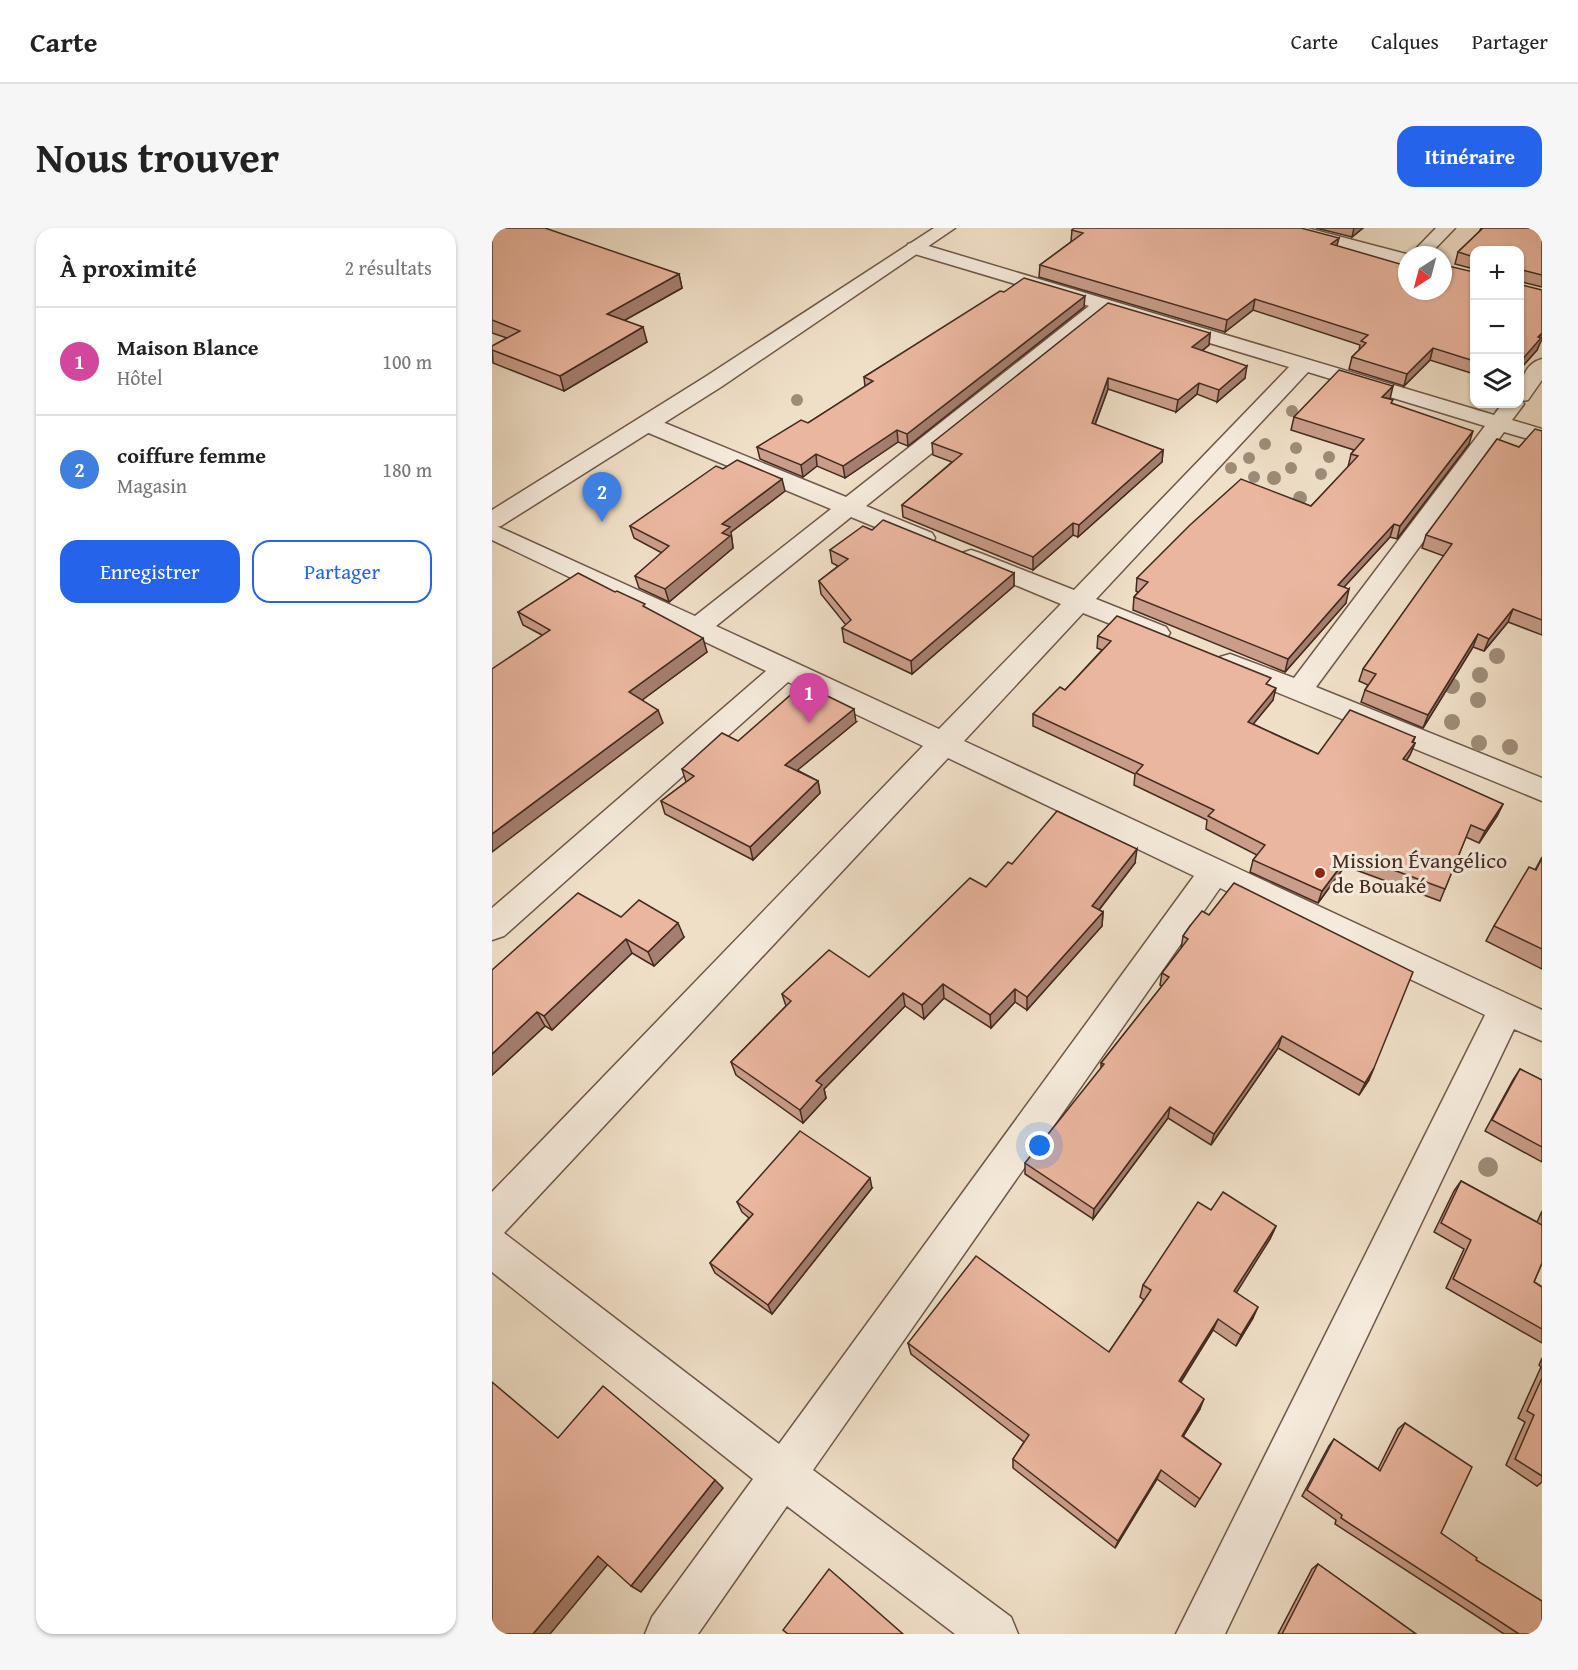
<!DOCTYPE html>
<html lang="fr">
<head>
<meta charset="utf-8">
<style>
	body { margin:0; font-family:"Gentium Book Plus",serif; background:#f6f6f6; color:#222 }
	.controls { position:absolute; right:18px; top:18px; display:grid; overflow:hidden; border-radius:12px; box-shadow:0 2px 4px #0004 }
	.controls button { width:54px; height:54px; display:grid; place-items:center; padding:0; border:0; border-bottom:2px solid #e0e0e0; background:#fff; color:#222; font:30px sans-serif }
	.compass { position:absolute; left:906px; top:18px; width:54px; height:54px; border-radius:50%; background:#fff; box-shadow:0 2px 4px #0004; rotate:216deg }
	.you { position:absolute; left:548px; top:918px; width:21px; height:21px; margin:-15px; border:4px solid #fff; border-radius:50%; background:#1a73e8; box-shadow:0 0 0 9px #1a73e833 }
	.badge { display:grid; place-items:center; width:39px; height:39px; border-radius:50%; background:#2563eb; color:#fff; font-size:20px; font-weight:700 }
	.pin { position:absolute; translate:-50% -50px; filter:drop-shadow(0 2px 3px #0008) }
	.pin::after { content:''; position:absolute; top:32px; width:21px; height:18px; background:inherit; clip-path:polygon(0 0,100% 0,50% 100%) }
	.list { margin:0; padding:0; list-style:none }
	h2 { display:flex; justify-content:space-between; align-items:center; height:78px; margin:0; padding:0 24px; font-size:26px }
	h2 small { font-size:20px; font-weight:400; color:#767676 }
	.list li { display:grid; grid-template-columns:39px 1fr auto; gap:18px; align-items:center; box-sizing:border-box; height:108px; padding:0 24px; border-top:2px solid #e0e0e0 }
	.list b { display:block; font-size:22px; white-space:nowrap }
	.list p { margin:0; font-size:20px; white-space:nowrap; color:#767676 }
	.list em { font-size:20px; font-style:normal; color:#767676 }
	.actions { display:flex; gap:12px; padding:18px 24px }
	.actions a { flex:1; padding:14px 0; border:2px solid #2563eb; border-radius:18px; text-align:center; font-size:21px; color:#2563eb }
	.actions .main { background:#2563eb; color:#fff }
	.icon { flex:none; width:33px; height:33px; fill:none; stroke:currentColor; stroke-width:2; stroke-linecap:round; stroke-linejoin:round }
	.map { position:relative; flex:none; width:1050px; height:1406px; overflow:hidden; border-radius:18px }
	header { display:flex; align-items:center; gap:36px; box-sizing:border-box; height:84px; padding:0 30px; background:#fff; border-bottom:2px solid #e0e0e0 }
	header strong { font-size:28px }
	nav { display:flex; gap:33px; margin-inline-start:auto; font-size:21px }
	.intro { display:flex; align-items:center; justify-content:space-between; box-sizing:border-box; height:144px; padding:0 36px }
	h1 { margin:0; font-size:42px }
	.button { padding:15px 27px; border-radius:18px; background:#2563eb; color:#fff; font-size:21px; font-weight:700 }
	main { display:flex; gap:36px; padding:0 36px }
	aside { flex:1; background:#fff; border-radius:18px; box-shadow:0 2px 4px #0004 }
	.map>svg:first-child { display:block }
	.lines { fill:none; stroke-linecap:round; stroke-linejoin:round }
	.minor-casing { stroke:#6f5849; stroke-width:3 }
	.tertiary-casing { stroke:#6f5849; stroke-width:3 }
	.minor { fill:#f5eadb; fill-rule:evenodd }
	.tertiary { fill:#f5eadb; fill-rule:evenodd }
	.tree { fill:#9e8c78 }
	.wall { fill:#c99d89; stroke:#442b1f; stroke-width:1.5 }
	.shaded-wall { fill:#a47f6f; stroke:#442b1f; stroke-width:1.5 }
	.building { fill:#eab69f; stroke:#442b1f; stroke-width:1.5 }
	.poi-dot { fill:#8f2418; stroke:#f5eadb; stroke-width:2 }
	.labels { text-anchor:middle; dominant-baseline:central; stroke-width:6; stroke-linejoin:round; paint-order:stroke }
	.poi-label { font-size:22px; fill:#442b1f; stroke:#f5eadb; text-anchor:start }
</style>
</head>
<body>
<header>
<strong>Carte</strong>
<nav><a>Carte</a><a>Calques</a><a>Partager</a></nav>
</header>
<div class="intro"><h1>Nous trouver</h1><a class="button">Itinéraire</a></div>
<main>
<aside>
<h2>À proximité<small>2 résultats</small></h2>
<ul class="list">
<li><span class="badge" style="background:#d1479c">1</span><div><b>Maison Blance</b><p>Hôtel</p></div><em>100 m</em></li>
<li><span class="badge" style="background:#3f7fe0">2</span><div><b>coiffure femme</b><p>Magasin</p></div><em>180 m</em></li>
</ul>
<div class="actions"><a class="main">Enregistrer</a><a>Partager</a></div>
</aside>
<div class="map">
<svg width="1050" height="1406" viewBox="0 0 1050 1406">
	<rect width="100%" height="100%" fill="#efdfc7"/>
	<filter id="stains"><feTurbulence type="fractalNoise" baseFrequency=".00333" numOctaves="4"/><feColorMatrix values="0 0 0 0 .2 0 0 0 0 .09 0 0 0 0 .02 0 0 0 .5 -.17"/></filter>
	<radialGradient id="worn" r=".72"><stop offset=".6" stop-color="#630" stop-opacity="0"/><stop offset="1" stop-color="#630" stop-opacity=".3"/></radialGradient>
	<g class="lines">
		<defs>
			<g id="minor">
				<polygon points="785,0 815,0 918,27 944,0 963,0 937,27 915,27 915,38 788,4"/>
				<path d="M423,14L1002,187L1010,176H1028C1028,158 1030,136 1050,131V152L1036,172L1030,173L1032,176L1020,192L1050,201V215L1012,204L824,459L1050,550V573L728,441L724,435L728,429L738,426L802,450L993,198L816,144L604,371L674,399L678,405L674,411L665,414L656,411L591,385L472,513L1050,782V813L1022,801L733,1406H684L993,787L728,660L321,1242L519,1389L526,1406H463L295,1278L206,1406H153L160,1389L261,1251L0,1044V964L431,518L296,454L12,708L0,712V680L274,443L0,312V296L203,388L339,281L147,201L144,196L147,191L155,189L163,191L354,269L597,78L416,24L414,20L416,16ZM615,84L797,139L582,362L488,325L479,322L470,325L466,330L470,335L569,376L447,501L224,398L359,289L422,315L431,317L440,315L443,310L440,305L374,278ZM456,530L702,648L287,1216L12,1005Z"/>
			</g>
			<polygon id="tertiary" points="442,0 463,0 229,159 9,298 0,300 0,282 213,149"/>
		</defs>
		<use href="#minor" class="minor-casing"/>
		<use href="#tertiary" class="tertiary-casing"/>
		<use href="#minor" class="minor"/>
		<use href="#tertiary" class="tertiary"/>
	</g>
	<g class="tree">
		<circle cx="305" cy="172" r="6"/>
		<circle cx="800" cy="183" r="6"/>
		<circle cx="773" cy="216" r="6"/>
		<circle cx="804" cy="220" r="6"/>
		<circle cx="837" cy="229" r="6"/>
		<circle cx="757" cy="230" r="6"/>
		<circle cx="739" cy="240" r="6"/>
		<circle cx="799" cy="240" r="6"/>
		<circle cx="829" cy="246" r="6"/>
		<circle cx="762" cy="249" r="6"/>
		<circle cx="782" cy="250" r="7"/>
		<circle cx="808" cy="270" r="7"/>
		<circle cx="1005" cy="428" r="8"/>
		<circle cx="988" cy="447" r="8"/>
		<circle cx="960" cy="458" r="8"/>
		<circle cx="986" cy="472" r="8"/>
		<circle cx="960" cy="494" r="8"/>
		<circle cx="987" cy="515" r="8"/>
		<circle cx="1018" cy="519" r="8"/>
		<circle cx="996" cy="939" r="10"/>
	</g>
	<g class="wall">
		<polygon points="0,0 187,46 190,60 133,92 155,114 72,163 1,135 0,118 15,110 0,105"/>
		<polygon points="824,0 871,0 860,9"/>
		<polygon points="989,0 1050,0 1050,59 1030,54 1030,57 1048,115 1045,122 1028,141 1028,22 982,22 982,41 963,36 966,24 989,2 988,2"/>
		<polygon points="580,2 845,18 915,63 982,44 982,146 938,132 912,158 857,141 860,129 867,122 868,117 761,82 733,104 547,49 548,37 580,13 579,13"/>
		<polygon points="512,64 592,79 416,218 406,214 353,250 325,238 311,249 268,231 265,219 316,195 373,159 372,149"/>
		<polygon points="718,105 717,117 710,123 753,150 725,174 705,166 684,184 616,161 603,197 671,222 670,234 586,309 581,307 541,342 411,289 410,277 460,234 441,227 440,215"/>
		<polygon points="898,171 900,176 977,216 905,311 898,309 852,359 854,375 793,444 641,382 642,369 646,364 644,363 645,350 819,278 856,239 859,226 862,222 799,202 802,189"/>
		<polygon points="1050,203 1050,407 1016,394 992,423 981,419 931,500 869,474 873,462 876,457 867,453 871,441 952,328 930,320 934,307 1027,219"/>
		<polygon points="293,263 239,304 241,320 177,374 147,360 143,348 170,325 142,310 138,298"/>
		<polygon points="380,302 522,345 522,358 420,446 352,414 350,400 354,397 329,366 327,353 346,338 340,335 338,322"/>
		<polygon points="123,364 154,380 215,424 150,472 171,495 50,407 31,397 26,384"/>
		<polygon points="606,408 777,457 781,472 761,496 826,526 923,509 921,514 923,515 918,527 914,533 1011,576 1005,588 987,615 974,609 948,673 853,638 826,675 758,644 761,632 765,627 714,601 715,592 642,557 643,546 541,498 541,486 573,462 610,422 605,420"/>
		<polygon points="364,494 305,542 326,553 328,565 261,632 173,586 169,573 194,554 190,541 246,513"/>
		<polygon points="1050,629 1050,741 994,713 1002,698 1043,642"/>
		<polygon points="643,635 607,682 611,684 610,698 535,782 523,774 499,800 452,770 432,791 413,778 332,861 334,870 311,895 244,847 239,834 294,778 290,766 377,749 494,659 520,636"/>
		<polygon points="129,689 192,709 162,738 140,725 60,802 53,798 0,847 0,742"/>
		<polygon points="698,698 877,852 867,867 786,820 719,917 676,890 601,991 533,946 533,935 609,841 609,835 670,758 668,757 670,745 689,721 691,708"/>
		<polygon points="1028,841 1050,852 1050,934 993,903 1021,852"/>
		<polygon points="969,953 1045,994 1050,983 1050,1035 1042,1054 1050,1059 1050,1115 954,1060 972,1021 942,1004 962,963"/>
		<polygon points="380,960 280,1086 223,1045 218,1035 257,990 250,984 245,974"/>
		<polygon points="719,982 784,998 778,1011 744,1064 761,1090 744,1118 721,1102 689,1154 708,1181 691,1208 729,1236 703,1279 665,1251 623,1320 521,1240 521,1231 532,1214 419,1126 416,1115 617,1124 652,1072 648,1069 651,1057"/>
		<polygon points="1050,1130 1050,1254 1045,1258 1014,1237 1033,1194 1026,1190 1049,1139 1047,1137"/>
		<polygon points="913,1195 949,1305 984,1332 1050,1406 1012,1406 843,1296 844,1292 810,1268 837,1218 842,1211 886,1241 906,1201"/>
		<polygon points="826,1336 924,1406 786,1406 820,1341"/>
	</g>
	<g class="shaded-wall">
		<polygon points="862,0 871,0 860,9"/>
		<polygon points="847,10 844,21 839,16"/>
		<polygon points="187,46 190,60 119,100 115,86"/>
		<polygon points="593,68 592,79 416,218 415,206"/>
		<polygon points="763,71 761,82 733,104 735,92"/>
		<polygon points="151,99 155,114 72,163 68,148"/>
		<polygon points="718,105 717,117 699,131 700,119"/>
		<polygon points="1050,105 1050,112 1048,115 1045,122 1028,141 1028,134"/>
		<polygon points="941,120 938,132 912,158 915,146"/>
		<polygon points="755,138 753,150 725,174 727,162"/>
		<polygon points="616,150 616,161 599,207 600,195"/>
		<polygon points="707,155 705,166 684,184 686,172"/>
		<polygon points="901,158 898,171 890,169"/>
		<polygon points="405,202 406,214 353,250 351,238"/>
		<polygon points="981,203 977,216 905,311 908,298"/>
		<polygon points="671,222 670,234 586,309 587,297"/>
		<polygon points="324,226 325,238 311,249 309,237"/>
		<polygon points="290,251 293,263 239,304 241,320 177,374 173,361 230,296"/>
		<polygon points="581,295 581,307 541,342 541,329"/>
		<polygon points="902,296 898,309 842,370 846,357"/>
		<polygon points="522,345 522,358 420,446 419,433"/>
		<polygon points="857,361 854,375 793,444 796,431"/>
		<polygon points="1021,381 1016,394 992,423 997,411"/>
		<polygon points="986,406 981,419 931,500 936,487"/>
		<polygon points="211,410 215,424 142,478 137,464"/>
		<polygon points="784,460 781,472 753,506 756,494"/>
		<polygon points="362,481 364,494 296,550 293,537"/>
		<polygon points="166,482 171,495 0,624 0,606"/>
		<polygon points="923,509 918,521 923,515 918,527 907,544 911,531"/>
		<polygon points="326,553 328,565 261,632 258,619"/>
		<polygon points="1011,576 1005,588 987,615 993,603"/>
		<polygon points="645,621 643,635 599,692 600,678"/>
		<polygon points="858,626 853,638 826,675 830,663"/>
		<polygon points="611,684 610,698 535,782 535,769"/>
		<polygon points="186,695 192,709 162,738 156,724"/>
		<polygon points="134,711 140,725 60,802 52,788"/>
		<polygon points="451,756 452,770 432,791 430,777"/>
		<polygon points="523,761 523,774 499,800 498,787"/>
		<polygon points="411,765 413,778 332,861 334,870 311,895 308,882 324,853"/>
		<polygon points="45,784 53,798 0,847 0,826"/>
		<polygon points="790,808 786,820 719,917 722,906"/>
		<polygon points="882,840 877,852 867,867 873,855"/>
		<polygon points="678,879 676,890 601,991 602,981"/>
		<polygon points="378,950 380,960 280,1086 276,1077"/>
		<polygon points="784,998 778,1011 738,1075 742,1063"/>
		<polygon points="766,1079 761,1090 744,1118 749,1107"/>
		<polygon points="726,1091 721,1102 683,1163 687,1153"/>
		<polygon points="712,1171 708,1181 686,1217 690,1208"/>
		<polygon points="669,1242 665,1251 623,1320 626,1313"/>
		<polygon points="223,1252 231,1260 149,1364 139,1358"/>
		<polygon points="106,1328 117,1335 58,1406 41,1406"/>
	</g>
	<g class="building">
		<polygon points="0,0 53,0 187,46 115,86 151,99 68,148 0,122 0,118 28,103 0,92"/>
		<polygon points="582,0 809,0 847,10 839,16 915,38 915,63 951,63 951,38 952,37 982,44 982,133 941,120 915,146 860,129 874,115 869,113 876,107 763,71 735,92 548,37 591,5 580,2"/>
		<polygon points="991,0 1050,0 1050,47 1030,42 1030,57 1050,62 1050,105 1046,109 1049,110 1028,134 1028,22 982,22 982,29 966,24"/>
		<polygon points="532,50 593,68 415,206 405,202 351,238 324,226 309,237 265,219 309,192 316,195 381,153 372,149 508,63 512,64"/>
		<polygon points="616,75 718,105 700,119 755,138 727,162 707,155 686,172 616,150 600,195 671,222 587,297 581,295 541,329 410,277 470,226 440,215"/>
		<polygon points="847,142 901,158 890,169 901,172 899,175 981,203 908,298 902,296 846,357 857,361 796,431 642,369 656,354 645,350 698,297 749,251 819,278 866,228 859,226 872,211 802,189"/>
		<polygon points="1043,201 1050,203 1050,392 1021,381 997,411 986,406 936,487 873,462 884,446 871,441 960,316 934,307 1005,211 1027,219"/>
		<polygon points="245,232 290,251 230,296 238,299 230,305 238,308 173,361 143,348 177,318 138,298 224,238 231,241"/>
		<polygon points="391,292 522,345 419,433 350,400 359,392 327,353 356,331 338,322 371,298 380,302"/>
		<polygon points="86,345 123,364 125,363 153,376 151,378 211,410 137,464 166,482 0,606 0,441 58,402 26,384"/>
		<polygon points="625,388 779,450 774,456 784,460 756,494 826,526 858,482 923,509 920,514 923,515 911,531 1011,576 993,603 979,597 953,661 858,626 830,663 761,632 773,617 716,588 722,582 644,545 651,537 541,486 568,459 573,462 619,413 606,408"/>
		<polygon points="311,456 362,481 293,537 326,553 258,619 169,573 202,548 190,541 230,505 246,513"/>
		<polygon points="565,583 645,621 600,678 611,684 535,769 523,761 498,787 451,756 430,777 411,765 324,853 330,857 308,882 239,834 299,773 290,766 337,722 377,749 478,650 494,659 516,634 520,636"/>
		<polygon points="1050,630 1050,721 1002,698 1037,639 1044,642"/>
		<polygon points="742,655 921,744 882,840 873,855 790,808 722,906 678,879 602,981 533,935 612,836 609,835 677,749 670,745 696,711 691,708 698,698 710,683 717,687"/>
		<polygon points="86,665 129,689 147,672 186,695 156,724 134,711 52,788 45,784 0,826 0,742"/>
		<polygon points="1028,841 1050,852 1050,919 1000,892"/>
		<polygon points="308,903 378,950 276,1077 218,1035 261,986 245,974"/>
		<polygon points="969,953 1050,997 1050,1035 1042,1054 1050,1059 1050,1101 961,1051 979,1012 949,995"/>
		<polygon points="731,964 784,998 742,1063 766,1079 749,1107 726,1091 687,1153 712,1171 690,1208 729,1236 708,1271 669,1242 626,1313 521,1231 537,1207 416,1115 484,1028 617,1124 659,1062 651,1057 706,974 719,982"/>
		<polygon points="1050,1150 1050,1248 1023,1231 1042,1187 1035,1183"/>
		<polygon points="0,1154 66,1210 111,1158 223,1252 139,1358 106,1328 41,1406 0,1406"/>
		<polygon points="913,1195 980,1239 949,1305 985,1330 984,1332 1050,1373 1050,1406 1027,1406 849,1290 850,1287 815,1262 842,1211 888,1243"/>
		<polygon points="826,1336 924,1406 790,1406"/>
		<polygon points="337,1341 411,1406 296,1406 291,1402"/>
	</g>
	<circle class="poi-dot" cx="828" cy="645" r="6"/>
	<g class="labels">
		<g class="poi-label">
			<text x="840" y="632">Mission Évangélico<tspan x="840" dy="25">de Bouaké</tspan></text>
		</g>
	</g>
	<rect width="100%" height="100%" filter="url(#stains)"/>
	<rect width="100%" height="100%" fill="url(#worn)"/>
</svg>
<div class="controls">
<button>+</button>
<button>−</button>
<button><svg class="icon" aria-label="layers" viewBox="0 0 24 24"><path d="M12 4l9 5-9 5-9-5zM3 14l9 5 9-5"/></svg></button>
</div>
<svg class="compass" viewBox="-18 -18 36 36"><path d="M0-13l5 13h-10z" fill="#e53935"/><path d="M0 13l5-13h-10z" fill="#767676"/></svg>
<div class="you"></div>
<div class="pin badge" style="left:317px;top:495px;background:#d1479c">1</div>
<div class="pin badge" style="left:110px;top:294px;background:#3f7fe0">2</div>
</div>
</main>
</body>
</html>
